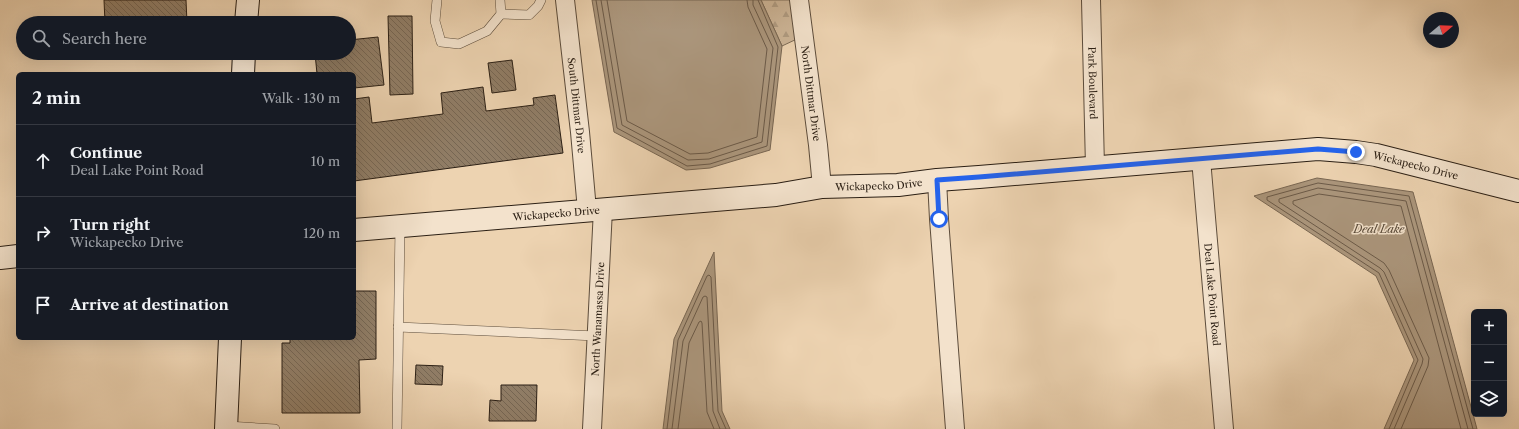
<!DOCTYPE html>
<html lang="en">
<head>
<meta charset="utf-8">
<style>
	body { margin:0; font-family:"Libre Caslon Text",serif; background:#242831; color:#f1f3f6 }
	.controls { position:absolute; right:12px; bottom:12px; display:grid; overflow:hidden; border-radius:6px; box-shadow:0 4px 16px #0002 }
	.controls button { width:36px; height:36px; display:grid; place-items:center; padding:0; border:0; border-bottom:1px solid #363941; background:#171b24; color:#f1f3f6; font:20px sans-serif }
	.compass { position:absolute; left:1423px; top:12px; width:36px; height:36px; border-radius:50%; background:#171b24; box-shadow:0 4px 16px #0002; rotate:71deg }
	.stop { position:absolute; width:12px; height:12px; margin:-9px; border:3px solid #2563eb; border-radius:50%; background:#fff }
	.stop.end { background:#2563eb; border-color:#fff; box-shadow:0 1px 4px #0008 }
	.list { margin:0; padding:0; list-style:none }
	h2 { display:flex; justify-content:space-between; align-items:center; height:52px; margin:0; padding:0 16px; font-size:17px }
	h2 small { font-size:13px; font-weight:400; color:#9ea1a6 }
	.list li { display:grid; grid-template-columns:26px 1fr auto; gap:12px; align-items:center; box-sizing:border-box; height:72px; padding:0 16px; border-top:1px solid #363941 }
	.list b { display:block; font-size:15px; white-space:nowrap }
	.list p { margin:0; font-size:13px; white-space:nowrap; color:#9ea1a6 }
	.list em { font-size:13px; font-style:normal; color:#9ea1a6 }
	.icon { flex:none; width:22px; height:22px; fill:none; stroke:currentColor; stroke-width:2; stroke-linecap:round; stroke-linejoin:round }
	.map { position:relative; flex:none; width:1519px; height:429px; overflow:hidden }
	.search { position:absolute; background:#171b24; box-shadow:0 4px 16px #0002; left:16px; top:16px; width:340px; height:44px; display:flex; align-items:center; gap:10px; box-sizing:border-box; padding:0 14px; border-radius:22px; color:#9ea1a6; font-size:15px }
	.panel { position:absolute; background:#171b24; box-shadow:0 4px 16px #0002; left:16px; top:72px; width:340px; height:268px; border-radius:6px }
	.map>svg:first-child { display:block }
	.forest { fill:url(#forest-firs); stroke:#7c6a55 }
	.water { fill:#ab967c; stroke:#786652 }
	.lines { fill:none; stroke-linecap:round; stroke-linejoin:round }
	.shore { stroke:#6b5a48; stroke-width:1 }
	.building { fill:url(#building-back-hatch); stroke:#2b1f14 }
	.lane-casing { stroke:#5c4c3b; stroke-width:10 }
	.street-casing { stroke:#5c4c3b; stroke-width:20 }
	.secondary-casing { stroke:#2b1f14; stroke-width:24 }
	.lane { stroke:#f3e2cc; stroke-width:9 }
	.street { stroke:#f3e2cc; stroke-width:18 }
	.secondary { stroke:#f3e2cc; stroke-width:22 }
	.route { stroke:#2563eb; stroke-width:5 }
	.labels { text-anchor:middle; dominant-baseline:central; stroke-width:3; stroke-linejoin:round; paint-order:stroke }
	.street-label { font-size:10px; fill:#2b1f14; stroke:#f3e2cc }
	.water-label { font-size:11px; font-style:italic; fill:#584938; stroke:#f3e2cc }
</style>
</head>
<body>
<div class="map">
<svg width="1519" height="429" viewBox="0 0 1519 429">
	<defs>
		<pattern id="forest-firs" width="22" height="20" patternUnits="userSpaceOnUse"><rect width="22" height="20" fill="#ccb496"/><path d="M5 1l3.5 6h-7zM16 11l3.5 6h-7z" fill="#af9a80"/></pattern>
		<pattern id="building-back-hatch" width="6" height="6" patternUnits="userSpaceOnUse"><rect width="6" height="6" fill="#907d66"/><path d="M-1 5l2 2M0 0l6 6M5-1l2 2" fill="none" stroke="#766653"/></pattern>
	</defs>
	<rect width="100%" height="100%" fill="#edd3b1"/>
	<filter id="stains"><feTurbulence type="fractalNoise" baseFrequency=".005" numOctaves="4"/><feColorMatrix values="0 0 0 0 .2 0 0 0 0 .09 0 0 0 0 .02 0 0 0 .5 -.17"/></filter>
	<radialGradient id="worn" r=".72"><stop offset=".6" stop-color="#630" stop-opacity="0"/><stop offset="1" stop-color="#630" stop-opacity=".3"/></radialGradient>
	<polygon class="forest" points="761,0 792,0 799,38 782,46"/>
	<g class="water">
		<polygon points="592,0 761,0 782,46 770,150 710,168 686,170 614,132"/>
		<polygon points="1317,178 1413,192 1477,429 1384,429 1414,360 1376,276 1254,196"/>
		<polygon points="714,252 722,411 730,429 663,429 674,339"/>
	</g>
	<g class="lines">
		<g class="shore">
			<polyline points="596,0 617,128 687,166 710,164 767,146 778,47 758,0"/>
			<polyline points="601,0 622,125 688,160 709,159 762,142 773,48 753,5 753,0"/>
			<polyline points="607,0 627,121 690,154 708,153 757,137 767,49 748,7 747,0"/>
			<polyline points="667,429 678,340 707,276 709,275 711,277 718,411 726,429"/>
			<polyline points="672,429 683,341 703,297 705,296 707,297 713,411 720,429"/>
			<polyline points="678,429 689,343 699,322 701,321 702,323 707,412 714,429"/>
			<polyline points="1389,429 1418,360 1379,273 1267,200 1267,197 1318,183 1409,196 1473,429"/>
			<polyline points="1394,429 1422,364 1423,359 1384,272 1380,268 1279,202 1279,199 1318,188 1406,201 1468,429"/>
			<polyline points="1401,429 1428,366 1429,358 1389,270 1384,263 1293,204 1293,201 1319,194 1401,206 1461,429"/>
		</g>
	</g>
	<g class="building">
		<polygon points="104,0 186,0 187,23 105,23"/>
		<polygon points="388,16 412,16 413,94 390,95"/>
		<polygon points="378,37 384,85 354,88 354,74 317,74 315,53 349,53 349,40"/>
		<polygon points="512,60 516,90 492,93 488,63"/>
		<polygon points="483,87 486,111 534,105 533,98 555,95 563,153 354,181 354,99 369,97 372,123 443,114 441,93"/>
		<polygon points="354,291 376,291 376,359 359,360 360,413 282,413 282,343 290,343 290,338 354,338"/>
		<polygon points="416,365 443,366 442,385 415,384"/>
		<polygon points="501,385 537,385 536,421 489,421 490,400 501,401"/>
	</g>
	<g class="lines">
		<defs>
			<g id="lane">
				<polyline points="437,0 435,21 441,42 459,44 487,31 501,14 500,0"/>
				<polyline points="501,14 529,15 538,6 541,0"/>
				<polyline points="398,327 596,336"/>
				<polyline points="227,426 275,429"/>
				<polyline points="397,429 400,226"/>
			</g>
			<g id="street">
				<path id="s1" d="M565,0L580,132L587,210"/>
				<path id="s2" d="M799,0L818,145L822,187"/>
				<path id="s3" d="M1091,0L1095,167"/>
				<path id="s4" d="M1201,159L1224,429"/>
				<polyline points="937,180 939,219 955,429"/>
				<path id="s5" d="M592,429L603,209"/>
			</g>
			<g id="secondary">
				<polyline points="246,23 248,0"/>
				<polyline points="243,74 244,53"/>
				<path id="s6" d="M354,230L776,195L822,187L898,185L937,180L979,177L1318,149L1356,152L1376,155L1519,191"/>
				<polyline points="0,258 18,256"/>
				<polyline points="226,429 230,338"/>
			</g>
		</defs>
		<use href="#lane" class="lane-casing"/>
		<use href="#street" class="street-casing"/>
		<use href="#secondary" class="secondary-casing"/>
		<use href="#lane" class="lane"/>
		<use href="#street" class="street"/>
		<use href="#secondary" class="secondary"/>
	</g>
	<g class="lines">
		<polyline class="route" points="939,219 937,180 979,177 1318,149 1356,152"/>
	</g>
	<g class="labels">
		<g class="street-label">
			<text stroke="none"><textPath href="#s3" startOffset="83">Park Boulevard</textPath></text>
			<text stroke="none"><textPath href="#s2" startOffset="94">North Dittmar Drive</textPath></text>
			<text stroke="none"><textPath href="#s1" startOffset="106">South Dittmar Drive</textPath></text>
			<text stroke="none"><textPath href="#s6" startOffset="1067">Wickapecko Drive</textPath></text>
			<text stroke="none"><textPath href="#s6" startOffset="527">Wickapecko Drive</textPath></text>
			<text stroke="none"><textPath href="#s6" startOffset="203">Wickapecko Drive</textPath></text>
			<text stroke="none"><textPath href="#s4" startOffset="136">Deal Lake Point Road</textPath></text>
			<text stroke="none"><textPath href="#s5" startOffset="110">North Wanamassa Drive</textPath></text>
		</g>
		<g class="water-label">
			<text x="1379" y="229">Deal Lake</text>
		</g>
	</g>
	<rect width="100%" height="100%" filter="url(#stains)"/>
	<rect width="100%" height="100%" fill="url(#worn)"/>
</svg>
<div class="controls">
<button>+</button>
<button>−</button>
<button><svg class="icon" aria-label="layers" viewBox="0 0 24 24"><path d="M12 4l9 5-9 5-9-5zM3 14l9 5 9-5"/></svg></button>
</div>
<svg class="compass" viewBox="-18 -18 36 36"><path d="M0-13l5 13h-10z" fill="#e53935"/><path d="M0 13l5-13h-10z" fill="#9ea1a6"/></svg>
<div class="stop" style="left:939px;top:219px"></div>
<div class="stop end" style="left:1356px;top:152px"></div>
<div class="search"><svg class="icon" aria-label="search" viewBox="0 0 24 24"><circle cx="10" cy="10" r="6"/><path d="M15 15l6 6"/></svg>Search here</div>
<section class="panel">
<h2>2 min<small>Walk · 130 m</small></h2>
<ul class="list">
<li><svg class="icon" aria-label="ahead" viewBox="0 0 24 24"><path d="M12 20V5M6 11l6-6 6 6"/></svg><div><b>Continue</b><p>Deal Lake Point Road</p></div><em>10 m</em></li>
<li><svg class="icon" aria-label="right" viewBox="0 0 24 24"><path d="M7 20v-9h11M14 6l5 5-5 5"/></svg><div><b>Turn right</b><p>Wickapecko Drive</p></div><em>120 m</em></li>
<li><svg class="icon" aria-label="arrive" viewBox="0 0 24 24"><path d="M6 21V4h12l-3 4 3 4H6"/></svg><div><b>Arrive at destination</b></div></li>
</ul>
</section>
</div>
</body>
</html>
